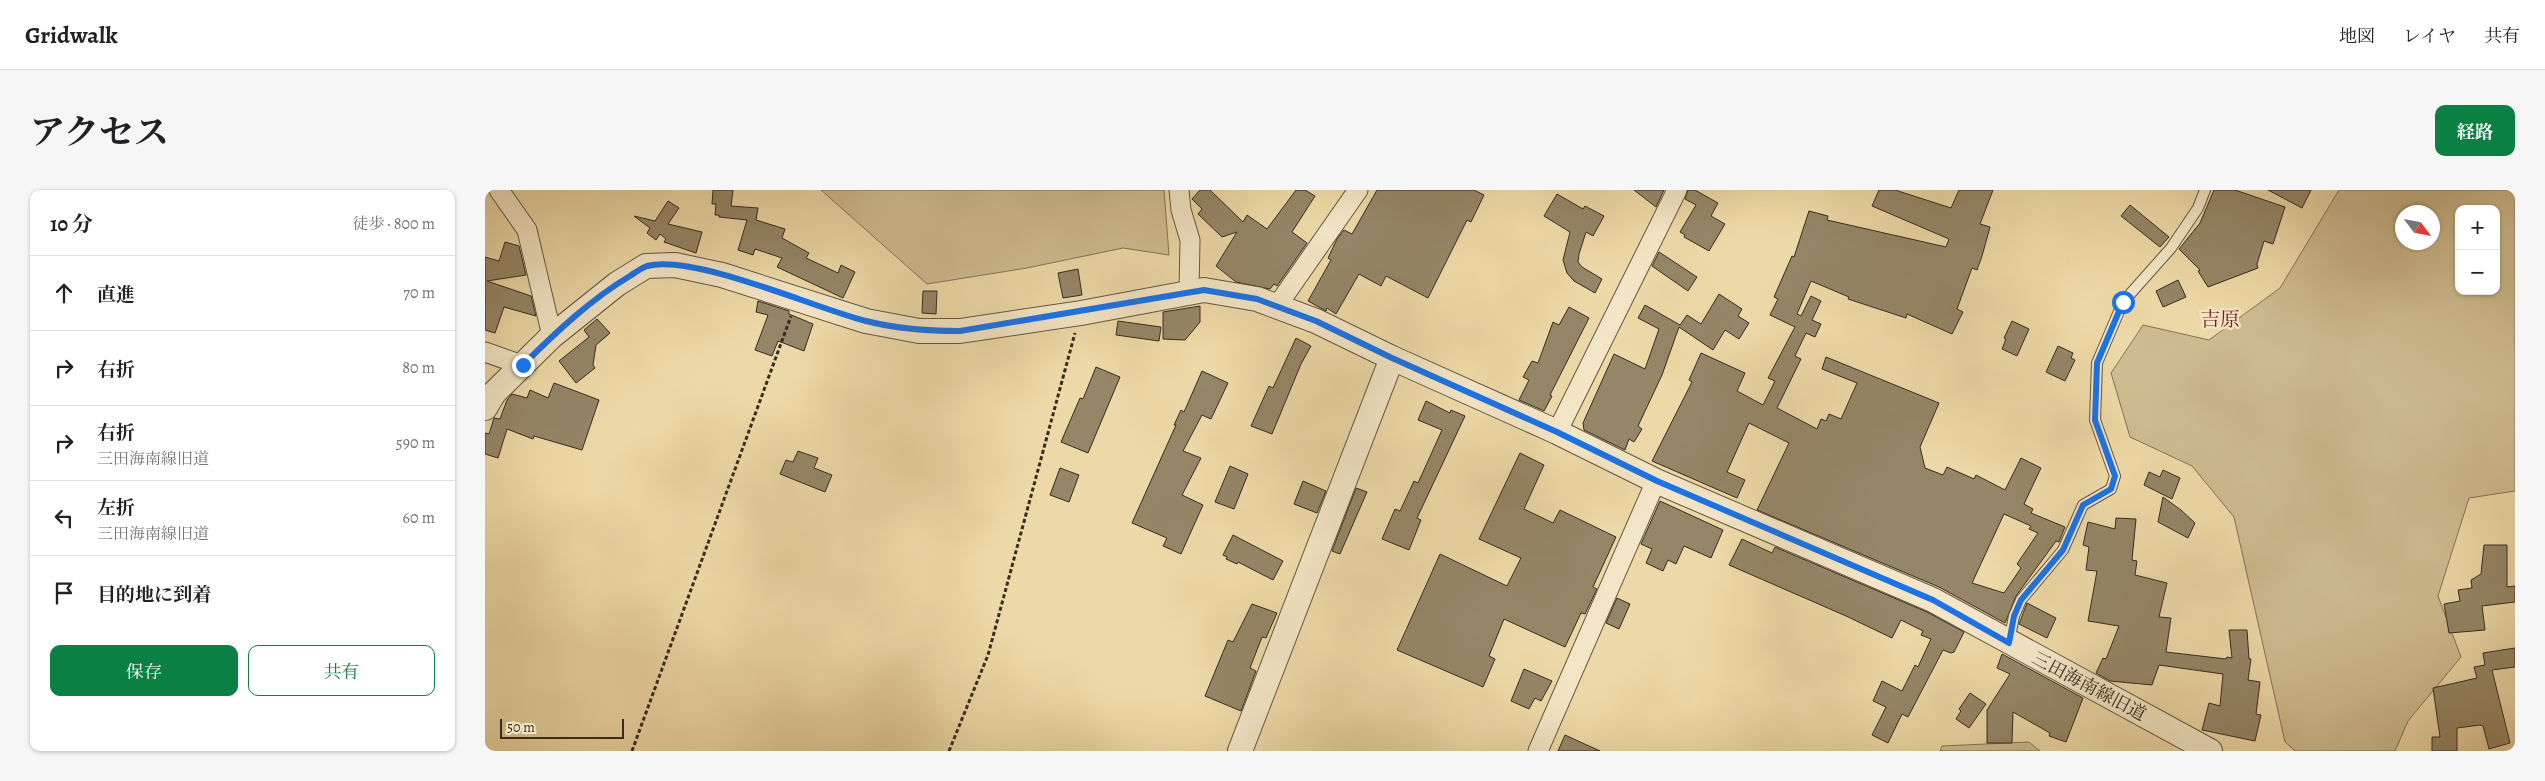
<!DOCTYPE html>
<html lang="ja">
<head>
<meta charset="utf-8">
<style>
	body { margin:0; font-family:Alegreya,"Noto Serif JP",serif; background:#f6f6f6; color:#202124 }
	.controls { position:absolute; right:15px; top:15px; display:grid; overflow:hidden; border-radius:10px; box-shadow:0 1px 4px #0004 }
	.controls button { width:45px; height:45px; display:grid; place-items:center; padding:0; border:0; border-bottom:1px solid #e0e0e0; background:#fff; color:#202124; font:25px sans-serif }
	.compass { position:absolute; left:1910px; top:15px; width:45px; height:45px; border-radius:50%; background:#fff; box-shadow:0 1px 4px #0004; rotate:122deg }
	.scale { position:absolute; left:15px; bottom:12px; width:124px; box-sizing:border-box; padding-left:5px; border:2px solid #362c21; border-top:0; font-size:14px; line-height:18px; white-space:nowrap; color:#362c21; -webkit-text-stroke:4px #f3e6c6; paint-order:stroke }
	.stop { position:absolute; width:15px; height:15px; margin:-11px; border:4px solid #1a73e8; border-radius:50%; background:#fff }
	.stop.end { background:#1a73e8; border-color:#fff; box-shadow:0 1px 5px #0008 }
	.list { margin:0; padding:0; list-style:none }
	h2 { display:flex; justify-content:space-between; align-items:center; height:65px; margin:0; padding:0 20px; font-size:21px }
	h2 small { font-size:16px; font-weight:400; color:#757577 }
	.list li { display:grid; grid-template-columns:32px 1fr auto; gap:15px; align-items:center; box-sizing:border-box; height:75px; padding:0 20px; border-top:1px solid #e0e0e0 }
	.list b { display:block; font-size:19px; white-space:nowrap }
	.list p { margin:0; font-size:16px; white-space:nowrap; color:#757577 }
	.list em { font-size:16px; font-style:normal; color:#757577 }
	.actions { display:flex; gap:10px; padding:15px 20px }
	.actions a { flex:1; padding:11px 0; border:1px solid #0b8043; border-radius:10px; text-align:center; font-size:18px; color:#0b8043 }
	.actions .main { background:#0b8043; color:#fff }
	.icon { flex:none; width:28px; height:28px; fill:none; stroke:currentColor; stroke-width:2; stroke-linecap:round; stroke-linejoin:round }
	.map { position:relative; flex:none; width:2030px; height:561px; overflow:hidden; border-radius:10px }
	header { display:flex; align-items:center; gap:30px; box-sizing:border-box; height:70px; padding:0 25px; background:#fff; border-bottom:1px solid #e0e0e0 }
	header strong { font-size:24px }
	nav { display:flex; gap:28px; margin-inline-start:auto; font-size:18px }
	.intro { display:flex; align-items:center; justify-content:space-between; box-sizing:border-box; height:120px; padding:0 30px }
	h1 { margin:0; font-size:35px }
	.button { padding:12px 22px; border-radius:10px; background:#0b8043; color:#fff; font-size:18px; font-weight:700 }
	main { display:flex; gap:30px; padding:0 30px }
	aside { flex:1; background:#fff; border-radius:10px; box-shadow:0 1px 4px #0004 }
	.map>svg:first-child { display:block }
	.green { fill:#cebc90; stroke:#827458; fill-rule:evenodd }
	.building { fill:#958667; stroke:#362c21; fill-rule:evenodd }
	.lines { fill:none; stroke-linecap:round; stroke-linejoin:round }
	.service-casing { stroke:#645742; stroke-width:12 }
	.minor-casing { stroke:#645742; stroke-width:21 }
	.tertiary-casing { stroke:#645742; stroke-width:26 }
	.path { stroke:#362c21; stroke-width:3; stroke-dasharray:4 2.5; stroke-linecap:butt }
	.service { stroke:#f3e6c6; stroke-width:10 }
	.minor { stroke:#f3e6c6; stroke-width:19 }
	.tertiary { stroke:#f3e6c6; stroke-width:24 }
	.route { stroke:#1a73e8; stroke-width:6 }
	.labels { text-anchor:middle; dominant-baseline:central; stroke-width:5; stroke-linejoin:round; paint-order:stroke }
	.street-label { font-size:18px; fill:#362c21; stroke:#f3e6c6 }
	.quarter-label { font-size:20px; fill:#7a1f14; stroke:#f3e6c6 }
</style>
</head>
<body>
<header>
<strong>Gridwalk</strong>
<nav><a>地図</a><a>レイヤ</a><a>共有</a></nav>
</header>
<div class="intro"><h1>アクセス</h1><a class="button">経路</a></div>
<main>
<aside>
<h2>10 分<small>徒歩 · 800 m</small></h2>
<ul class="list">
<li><svg class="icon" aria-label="ahead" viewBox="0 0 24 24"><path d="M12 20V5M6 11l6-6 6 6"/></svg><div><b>直進</b></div><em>70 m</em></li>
<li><svg class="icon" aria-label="right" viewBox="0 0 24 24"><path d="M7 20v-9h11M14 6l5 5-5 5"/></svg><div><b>右折</b></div><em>80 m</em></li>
<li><svg class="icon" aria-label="right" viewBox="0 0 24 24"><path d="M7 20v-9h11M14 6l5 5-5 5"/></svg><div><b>右折</b><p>三田海南線旧道</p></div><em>590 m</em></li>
<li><svg class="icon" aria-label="left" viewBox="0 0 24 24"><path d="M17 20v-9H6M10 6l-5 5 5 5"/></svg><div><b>左折</b><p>三田海南線旧道</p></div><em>60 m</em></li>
<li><svg class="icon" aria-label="arrive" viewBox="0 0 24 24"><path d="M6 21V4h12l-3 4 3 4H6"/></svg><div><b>目的地に到着</b></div></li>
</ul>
<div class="actions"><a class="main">保存</a><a>共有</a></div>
</aside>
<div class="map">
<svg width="2030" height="561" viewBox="0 0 2030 561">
	<rect width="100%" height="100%" fill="#edd9a7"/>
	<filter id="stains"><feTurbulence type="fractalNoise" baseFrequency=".004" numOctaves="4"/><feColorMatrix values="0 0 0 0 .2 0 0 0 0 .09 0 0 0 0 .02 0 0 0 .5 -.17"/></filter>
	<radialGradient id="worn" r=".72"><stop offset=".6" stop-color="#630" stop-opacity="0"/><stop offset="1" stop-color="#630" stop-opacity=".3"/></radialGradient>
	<g class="green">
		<polygon points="336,0 679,0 684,65 638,58 542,78 442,94"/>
		<path d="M1854,0H2030V301L1984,308L1953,406L1976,467L1923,531L1910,561H1810L1800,552L1749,327L1707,276L1645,247L1626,183L1658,135L1724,150L1795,98ZM1974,19H2011V101H1974ZM1918,22H1948V52H1918Z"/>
		<polygon points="1544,552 1555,561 1455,561 1457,556"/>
	</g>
	<g class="building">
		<polygon points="228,0 248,0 246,16 273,18 271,30 300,39 297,48 324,63 321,68 353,83 356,75 370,82 358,108 292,77 297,68 270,59 268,65 253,60 262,30 234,27 234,25 230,25 231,14 227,14"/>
		<polygon points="715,0 725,0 758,32 762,25 782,39 811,0 820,0 830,6 807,42 822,53 792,96 789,94 785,99 751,92 731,76 752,42 737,47 713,24 717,19 707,9"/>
		<polygon points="892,0 989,0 999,5 986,32 982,30 943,108 901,86 896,96 874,84 851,124 842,118 841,121 823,111 846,70 843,68 852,49 859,40 867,44"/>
		<polygon points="1149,0 1179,0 1171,17"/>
		<polygon points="1203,0 1210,0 1233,13 1226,26 1240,34 1224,61 1199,47 1200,45 1195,42 1211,15 1200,9"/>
		<path d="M1394,0H1410L1466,18L1474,0H1508L1495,34L1505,37L1497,66L1492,80L1487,78L1472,119L1478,122L1467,144L1422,124L1421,128L1363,109L1364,107L1326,91L1312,124L1316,126L1326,106L1336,111L1327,130L1336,134L1330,147L1321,143L1310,166L1316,169L1292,218L1332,239L1336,229L1341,231L1344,224L1356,229L1372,193L1337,179L1341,167L1454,213L1435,257L1440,278L1458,285L1462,277L1489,289L1491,285L1520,300L1536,268L1556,278L1539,314L1548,319L1546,323L1580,337L1574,352L1571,351L1531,406L1520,433L1454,397L1272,320L1304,253L1264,233L1242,282L1260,290L1252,308L1167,271L1207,192L1204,190L1216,163L1260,183L1252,201L1278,215L1290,191L1283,188L1310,137L1285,125L1293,109L1289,107L1307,66L1309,67L1324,21L1343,26L1342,30L1461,57L1464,49L1387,16ZM1519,324L1546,336L1544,339L1553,343L1532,374L1536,378L1519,403L1487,393Z"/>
		<polygon points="1729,0 1750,0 1800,17 1788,54 1779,51 1772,74 1773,78 1723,97 1713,81 1715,80 1694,59 1715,33"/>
		<polygon points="1783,0 1826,0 1817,18"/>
		<polygon points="1072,4 1098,19 1100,16 1119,26 1108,46 1101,42 1094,64 1093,72 1097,77 1117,89 1110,103 1089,91 1082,83 1078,70 1085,42 1059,26"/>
		<polygon points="183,11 194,18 183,34 217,42 211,63 179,52 181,49 175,44 171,50 162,43 165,38 149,26 170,31"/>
		<polygon points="1645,15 1684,47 1675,57 1636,26"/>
		<polygon points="20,52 34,56 41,85 2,91 46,106 51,126 19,117 10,143 0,140 0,67 14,71"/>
		<polygon points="1174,62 1212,87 1203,101 1167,76"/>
		<polygon points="593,79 597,105 578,108 573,83"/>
		<polygon points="1693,90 1701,107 1678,117 1671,101"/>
		<polygon points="438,101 452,101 451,124 437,123"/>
		<polygon points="1234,104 1257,119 1253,126 1264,133 1254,149 1240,140 1228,160 1194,137 1177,185 1153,236 1157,239 1149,252 1144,249 1140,260 1099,240 1098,233 1129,164 1160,179 1174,139 1153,128 1160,115 1195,135 1202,125 1216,134"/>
		<polygon points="273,111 304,121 304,124 328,134 319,161 293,151 287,166 270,160 283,125 271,122"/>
		<polygon points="715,116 715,132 700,150 678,149 678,122"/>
		<polygon points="1084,117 1104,128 1065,205 1067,206 1059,221 1034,210 1044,190 1038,187 1047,171 1053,173 1068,132 1074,135"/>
		<polygon points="112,129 125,143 111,155 108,175 110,178 91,193 74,171 104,147 99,140"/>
		<polygon points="633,131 676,137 674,151 631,145"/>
		<polygon points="1527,131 1544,139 1532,166 1517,159 1521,149 1519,148"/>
		<polygon points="811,148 826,156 816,174 787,244 766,236 784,196 788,198"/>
		<polygon points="1573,156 1588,163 1586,168 1590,170 1580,191 1561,182"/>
		<polygon points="611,177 635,187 603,263 576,252 595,208 598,209"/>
		<polygon points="717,181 743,193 726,229 717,225 698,261 716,268 697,305 718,315 696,364 678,356 682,348 647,333 691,235 689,235 696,220 699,222"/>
		<polygon points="69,193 114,210 97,260 49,246 48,249 22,239 13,268 0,264 0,243 4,244 9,228 15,229 22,210 27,204 42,208 45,200 63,208"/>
		<polygon points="941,211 965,223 966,220 980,226 932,328 936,330 924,360 897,349 910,319 915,321 929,291 933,293 957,240 933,230"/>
		<polygon points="313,261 333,268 329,278 347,285 340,302 295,284 301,270 308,272"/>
		<polygon points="1035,263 1059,275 1039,319 1068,333 1075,320 1131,347 1108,397 1112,399 1100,424 1096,423 1080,457 1019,429 1004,466 1010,469 998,497 912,460 955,364 1022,396 1036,368 994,349"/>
		<polygon points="745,276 763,284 749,319 730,312"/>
		<polygon points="575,278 594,285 584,312 565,305"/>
		<polygon points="1678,280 1695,288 1687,309 1659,295 1664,282 1675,287"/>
		<polygon points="818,291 841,301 832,323 809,314"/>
		<polygon points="871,298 882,302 855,364 847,361"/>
		<polygon points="1678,307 1696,320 1710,333 1703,348 1673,332"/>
		<polygon points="1175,311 1238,340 1226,368 1199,356 1191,374 1183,370 1178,381 1161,373 1167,359 1156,354"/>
		<polygon points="1631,328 1651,329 1647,370 1652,371 1650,385 1682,393 1674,427 1686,428 1681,462 1741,469 1742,467 1747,468 1744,440 1762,440 1764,469 1766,469 1763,490 1775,492 1771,524 1776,525 1770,551 1717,540 1724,513 1735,516 1738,484 1674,475 1667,495 1625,491 1611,483 1618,468 1621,469 1634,436 1603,431 1612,381 1601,380 1604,357 1598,355 1603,332 1630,339"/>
		<polygon points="748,345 798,371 788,390 753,372 752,374 741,369 742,367 738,365"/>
		<polygon points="1257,349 1287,363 1290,357 1442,422 1479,442 1469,462 1466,463 1458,460 1423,527 1417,524 1403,553 1387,545 1401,517 1388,511 1397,491 1417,501 1430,475 1433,477 1446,449 1436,445 1438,441 1416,430 1407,448 1361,426 1244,375"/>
		<polygon points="1999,355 2022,355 2022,397 2030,396 2030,412 1997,416 2000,440 1964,443 1959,414 1975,411 1973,400 1987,398 1986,390 1996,384"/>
		<polygon points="1132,408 1145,414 1134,439 1121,433"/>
		<polygon points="1542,413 1571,428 1562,448 1534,434"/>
		<polygon points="767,414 792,423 781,448 777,447 765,478 771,481 756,521 720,506 743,450 748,452"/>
		<polygon points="2030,458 2030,477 2007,480 2025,553 2004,559 1998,536 1995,535 1972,538 1972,561 1947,561 1947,547 1955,547 1948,498 1992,488 1989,477 2000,475 1998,463"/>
		<polygon points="1517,464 1598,508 1581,552 1564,546 1565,543 1528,522 1527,553 1502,553 1502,520 1525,484 1512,478"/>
		<polygon points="1039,479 1067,491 1056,511 1050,508 1044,519 1026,511"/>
		<polygon points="1485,503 1501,514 1484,538 1471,529 1476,521 1474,519"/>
		<polygon points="1080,545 1115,561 1073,561"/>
	</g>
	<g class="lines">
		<defs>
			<polyline id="service" points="1524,452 1529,426 1536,410 1578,360 1598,315 1626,299 1630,286 1610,230 1612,173 1638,112 1686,58 1713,18 1720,0"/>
			<g id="minor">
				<polyline points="14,0 42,40 67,146"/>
				<polyline points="694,0 696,20 705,50 704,103"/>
				<polyline points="792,116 873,0"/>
				<polyline points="0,162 37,175"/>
				<polyline points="1072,242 1192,0"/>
				<polyline points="1053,561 1171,291"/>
			</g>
			<g id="tertiary">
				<polyline points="0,218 9,203 67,146 132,94 161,76 190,75 237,85 381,131 434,141 475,141 596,123 719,100 772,109 831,131 907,168 1072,242 1171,291 1448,410 1725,561"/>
				<polyline points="755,561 907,168"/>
			</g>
		</defs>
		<use href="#service" class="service-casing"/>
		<use href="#minor" class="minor-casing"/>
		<use href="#tertiary" class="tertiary-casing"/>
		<g class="path">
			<polyline points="147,561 306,126"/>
			<polyline points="464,561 503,465 590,143"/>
		</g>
		<use href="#service" class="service"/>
		<use href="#minor" class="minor"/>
		<use href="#tertiary" class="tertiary"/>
	</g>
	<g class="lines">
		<path class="route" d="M38,175C70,143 106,109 145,86C150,83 156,78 162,76C210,64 329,118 381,131C412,139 443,141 475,141L719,100L772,109L831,131L907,168L1072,242L1172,291L1448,410L1524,453L1529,426L1536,410L1578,360L1598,315L1626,299L1630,286L1610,230L1612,173L1638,112"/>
	</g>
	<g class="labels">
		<g class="street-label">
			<text transform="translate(1604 496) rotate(28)">三田海南線旧道</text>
		</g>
		<g class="quarter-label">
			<text x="1735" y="129">吉原</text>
		</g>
	</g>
	<rect width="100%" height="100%" filter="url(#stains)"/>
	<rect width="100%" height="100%" fill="url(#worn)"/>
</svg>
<div class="controls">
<button>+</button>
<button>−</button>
</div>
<svg class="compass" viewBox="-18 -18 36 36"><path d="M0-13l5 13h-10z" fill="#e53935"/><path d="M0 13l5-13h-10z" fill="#757577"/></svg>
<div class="scale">50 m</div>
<div class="stop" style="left:1638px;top:112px"></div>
<div class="stop end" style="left:38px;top:175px"></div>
</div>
</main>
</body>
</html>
